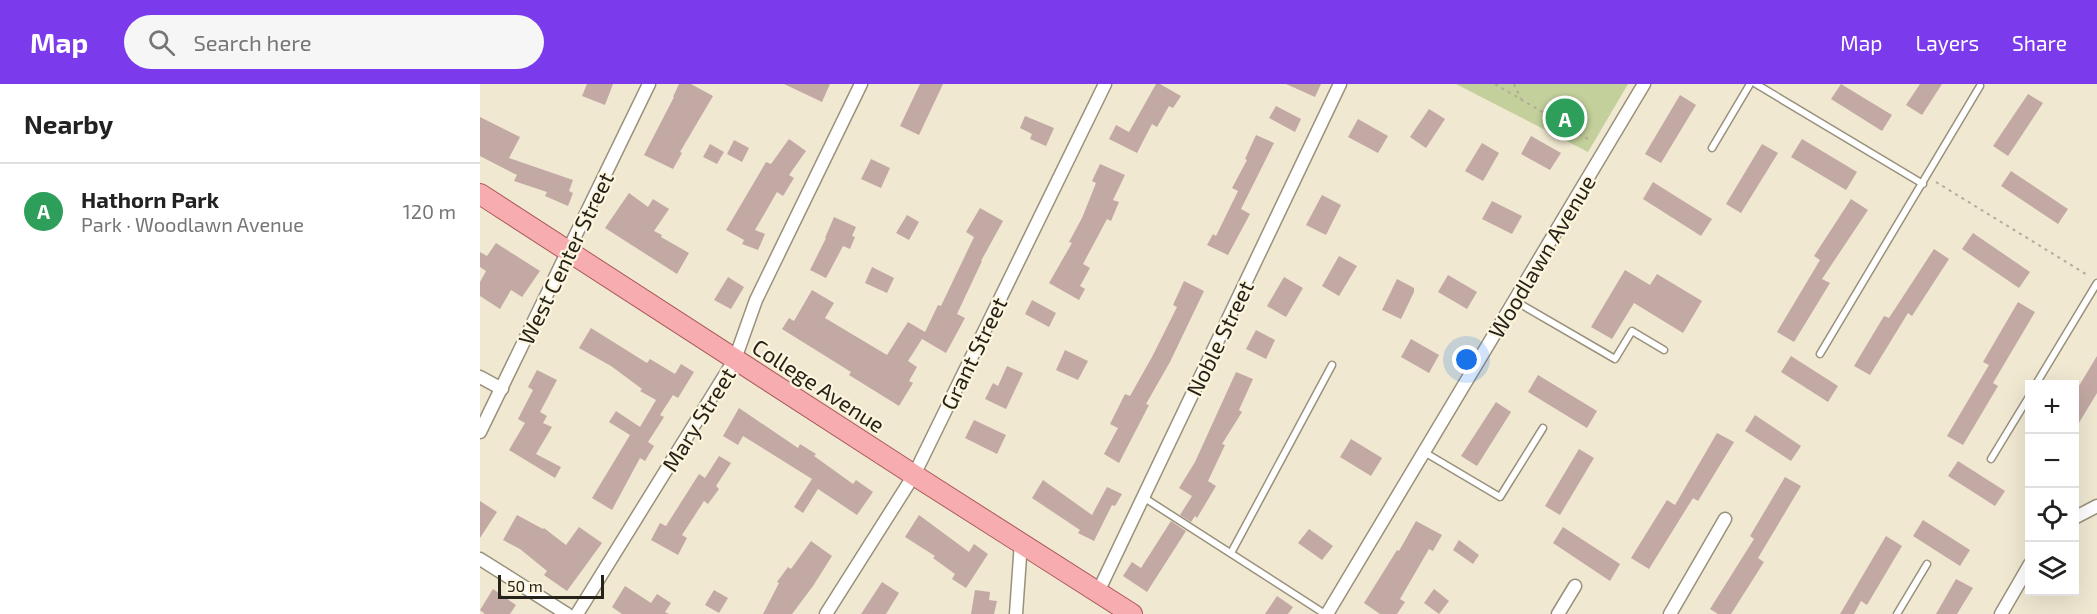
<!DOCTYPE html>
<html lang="en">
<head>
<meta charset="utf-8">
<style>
	body { margin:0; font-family:"Exo 2",sans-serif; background:#f6f6f6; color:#222 }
	.controls { position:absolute; right:18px; bottom:18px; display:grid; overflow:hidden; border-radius:0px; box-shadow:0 6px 24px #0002 }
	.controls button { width:54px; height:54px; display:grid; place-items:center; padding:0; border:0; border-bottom:2px solid #e0e0e0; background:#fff; color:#222; font:30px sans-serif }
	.scale { position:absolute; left:18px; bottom:15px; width:106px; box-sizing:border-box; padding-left:6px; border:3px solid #25221a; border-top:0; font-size:16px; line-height:21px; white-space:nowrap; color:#25221a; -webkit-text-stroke:4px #fdf5de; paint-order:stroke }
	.you { position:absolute; left:987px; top:276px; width:21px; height:21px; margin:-15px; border:4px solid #fff; border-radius:50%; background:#1a73e8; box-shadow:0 0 0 9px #1a73e833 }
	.badge { display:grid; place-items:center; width:39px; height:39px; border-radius:50%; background:#7c3aed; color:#fff; font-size:20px; font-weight:700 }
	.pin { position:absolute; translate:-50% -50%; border:3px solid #fff; box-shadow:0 2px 6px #0006 }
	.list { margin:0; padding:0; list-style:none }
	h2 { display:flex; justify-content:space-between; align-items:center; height:78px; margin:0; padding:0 24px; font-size:26px }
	h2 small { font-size:20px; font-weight:400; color:#767676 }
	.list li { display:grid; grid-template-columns:39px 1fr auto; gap:18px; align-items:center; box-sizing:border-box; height:96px; padding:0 24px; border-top:2px solid #e0e0e0 }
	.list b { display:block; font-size:22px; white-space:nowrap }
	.list p { margin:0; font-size:20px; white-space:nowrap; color:#767676 }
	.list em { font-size:20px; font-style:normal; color:#767676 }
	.icon { flex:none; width:33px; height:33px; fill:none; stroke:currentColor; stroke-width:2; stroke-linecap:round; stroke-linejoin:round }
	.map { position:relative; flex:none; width:1617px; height:530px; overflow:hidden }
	header { display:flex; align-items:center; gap:36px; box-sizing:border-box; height:84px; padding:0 30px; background:#7c3aed; color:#fff }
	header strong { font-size:28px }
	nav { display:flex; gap:33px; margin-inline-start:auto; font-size:21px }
	.search { width:420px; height:54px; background:#f6f6f6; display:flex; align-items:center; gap:15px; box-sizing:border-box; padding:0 21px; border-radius:33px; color:#767676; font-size:22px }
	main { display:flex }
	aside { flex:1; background:#fff }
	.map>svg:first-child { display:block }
	.green { fill:#c3d09b }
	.building { fill:#c3a9a4 }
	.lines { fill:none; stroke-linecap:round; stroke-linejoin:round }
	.service-casing { stroke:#99917c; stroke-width:9 }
	.minor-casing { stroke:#99917c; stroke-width:15 }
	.primary-casing { stroke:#aa5959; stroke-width:22 }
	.path { stroke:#b1ab98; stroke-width:2; stroke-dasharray:3 4.5; stroke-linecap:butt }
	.service { stroke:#fff; stroke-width:6 }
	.minor { stroke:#fff; stroke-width:12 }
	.primary { stroke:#f7adb0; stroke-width:20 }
	.labels { text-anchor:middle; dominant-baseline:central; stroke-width:4.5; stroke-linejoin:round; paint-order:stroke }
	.street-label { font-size:22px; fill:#25221a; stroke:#fdf5de }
</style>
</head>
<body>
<header>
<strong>Map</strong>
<div class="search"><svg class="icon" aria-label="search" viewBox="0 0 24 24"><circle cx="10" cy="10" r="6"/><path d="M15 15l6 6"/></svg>Search here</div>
<nav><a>Map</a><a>Layers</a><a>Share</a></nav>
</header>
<main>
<aside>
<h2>Nearby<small></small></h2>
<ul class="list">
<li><span class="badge" style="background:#2e9e5b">A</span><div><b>Hathorn Park</b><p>Park · Woodlawn Avenue</p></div><em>120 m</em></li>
</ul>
</aside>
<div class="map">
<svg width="1617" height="530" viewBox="0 0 1617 530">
	<rect width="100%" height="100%" fill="#f0e8d1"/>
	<polygon class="green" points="976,0 1148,0 1108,68"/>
	<g class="building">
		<polygon points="107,0 133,0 125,21 102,12"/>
		<polygon points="199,0 211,0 233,12 200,68 202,69 193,85 164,71 194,13 193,13"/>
		<polygon points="304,0 350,0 342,18"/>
		<polygon points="440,0 463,0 439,51 420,42"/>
		<polygon points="676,0 680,0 701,12 693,24 689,22 677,43 672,40 657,69 629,55 636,41 649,48"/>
		<polygon points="806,0 841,0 835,13"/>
		<polygon points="1361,0 1412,31 1402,47 1351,15"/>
		<polygon points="1440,0 1462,0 1442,31 1426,21"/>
		<polygon points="1548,10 1563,19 1528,72 1513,62"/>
		<polygon points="1200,11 1216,21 1181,79 1165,70"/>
		<polygon points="796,22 821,35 815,48 789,34"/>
		<polygon points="949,25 965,35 946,64 930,53"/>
		<polygon points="545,32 574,44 566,62 550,55 552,50 540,44"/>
		<polygon points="0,33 40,53 29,74 93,96 89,107 93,109 88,122 65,112 67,108 34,97 37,91 0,72"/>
		<polygon points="878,35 908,52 898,69 868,53"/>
		<polygon points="776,51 794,59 761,125 770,130 748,171 727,161 733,150 736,152 758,107 752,104 767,76 765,75"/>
		<polygon points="1051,52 1081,69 1070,86 1041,70"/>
		<polygon points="309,55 326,67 309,91 314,94 303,112 297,108 275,146 285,150 278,166 262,160 264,156 246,146 286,78 291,80"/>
		<polygon points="1322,55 1377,88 1366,106 1311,73"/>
		<polygon points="254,56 269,64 262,78 247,70"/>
		<polygon points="1002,59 1019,69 1003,97 985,87"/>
		<polygon points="230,60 244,68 237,80 223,73"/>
		<polygon points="1282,60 1298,69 1261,129 1246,120"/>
		<polygon points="391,75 410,84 401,104 381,95"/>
		<polygon points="620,80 645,91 633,116 639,118 631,137 627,135 603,180 610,184 600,202 605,205 599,216 569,199 592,159 589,158 602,134 616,99 612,97"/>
		<polygon points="1531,87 1588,125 1578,140 1521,102"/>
		<polygon points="1173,98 1232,135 1221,152 1163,115"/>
		<polygon points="149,109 168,123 173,115 189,125 174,147 182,151 181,153 209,169 197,190 125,144"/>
		<polygon points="842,111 861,121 846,151 826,141"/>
		<polygon points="1371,115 1388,126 1342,195 1350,199 1314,258 1297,248 1340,176 1334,172"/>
		<polygon points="1012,117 1042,132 1032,150 1002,135"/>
		<polygon points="500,124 523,137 501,177 502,177 477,230 485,234 466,269 442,255 428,277 437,283 429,297 433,299 419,322 369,291 371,288 302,245 309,234 314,237 332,206 354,219 345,234 407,271 428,238 445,248 458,221 461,222 494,153 486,148"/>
		<polygon points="427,131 439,138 429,156 416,149"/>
		<polygon points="354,133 376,143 372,152 375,153 370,165 363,162 346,194 330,186 346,154 345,154"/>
		<polygon points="1493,149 1550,188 1539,204 1482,165"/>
		<polygon points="16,159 60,187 42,213 31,206 20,225 0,212 0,198 6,187 0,183 0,168 7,172"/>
		<polygon points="1454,165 1469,175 1432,232 1428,229 1390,291 1374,282 1404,232 1409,234"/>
		<polygon points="859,172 877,182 859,212 842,202"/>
		<polygon points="392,183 414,194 407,209 385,199"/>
		<polygon points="1145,186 1170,201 1177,190 1222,217 1203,249 1154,219 1132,255 1111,243"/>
		<polygon points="968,191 997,208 987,225 958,208"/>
		<polygon points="248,193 264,203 251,225 234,216"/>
		<polygon points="804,193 823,204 806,233 787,222"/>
		<polygon points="917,195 934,204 934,208 921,235 902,226"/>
		<polygon points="704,197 724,207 690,278 666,320 669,321 639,379 624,370 638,344 630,340 645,310 650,312 672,273 697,223 693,221"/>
		<polygon points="552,216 576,229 569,243 545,230"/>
		<polygon points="1538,218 1555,228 1513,299 1518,302 1483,361 1467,352 1509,281 1503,278"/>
		<polygon points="111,244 167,279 170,275 195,290 201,280 214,288 198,314 193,311 180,331 184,333 168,358 174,362 165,377 160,374 132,426 112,414 150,351 129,338 136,327 160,343 176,316 160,307 162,305 131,282 99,264"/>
		<polygon points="776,246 795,256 786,275 766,265"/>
		<polygon points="931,255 959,271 949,289 921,273"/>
		<polygon points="585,266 608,277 598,296 576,286"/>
		<polygon points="1311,272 1358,302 1348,318 1301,288"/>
		<polygon points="1617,272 1617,309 1594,347 1594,310"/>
		<polygon points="527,282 543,289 526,325 505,315 513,299 518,302"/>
		<polygon points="57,286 77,296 60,328 67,332 63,339 72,343 56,370 81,383 75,394 29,366 45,339 38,335 53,306 48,303"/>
		<polygon points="756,288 773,295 759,326 762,328 742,360 745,361 728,397 736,402 717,434 715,432 711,438 700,431 712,412 699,404 715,378"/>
		<polygon points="1058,291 1117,327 1107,344 1048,308"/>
		<polygon points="1016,318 1031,328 997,382 981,372"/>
		<polygon points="259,324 318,364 320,360 336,370 334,372 373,400 376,396 393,408 377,431 338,405 323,429 314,423 332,395 263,352 258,361 243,352"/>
		<polygon points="1275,331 1321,362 1311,377 1265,347"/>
		<polygon points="494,336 526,351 517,370 485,354"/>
		<polygon points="1237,349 1254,358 1218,417 1213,414 1169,485 1151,474 1187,416 1195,421"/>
		<polygon points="871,355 902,374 891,392 860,373"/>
		<polygon points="1099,365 1114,374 1080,431 1065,422"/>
		<polygon points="239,372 251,379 236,402 239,405 228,420 224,417 202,451 207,454 198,471 171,456 180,439 186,442 219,390 225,394"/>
		<polygon points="1478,377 1525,407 1515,422 1468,392"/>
		<polygon points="1305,393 1321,402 1278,474 1284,478 1251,530 1238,530 1230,525 1274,455 1270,452"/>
		<polygon points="563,396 612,431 627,403 642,410 635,422 632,421 614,457 598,449 600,446 552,414"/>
		<polygon points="0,417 17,428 0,454"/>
		<polygon points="37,431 63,445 64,444 86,461 99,443 122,459 87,507 64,491 67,487 40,465 23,456"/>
		<polygon points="439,431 489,468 494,460 508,470 486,504 472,495 475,490 453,474 455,472 425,453"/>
		<polygon points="1443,436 1490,466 1480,482 1433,452"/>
		<polygon points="691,437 706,447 667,508 643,492 652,478 661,484"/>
		<polygon points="936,437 962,451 953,467 949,465 920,515 925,518 917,530 900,530 884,519 917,466 919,467"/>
		<polygon points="1083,443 1140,480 1130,497 1073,459"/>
		<polygon points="829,445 853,462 842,476 818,459"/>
		<polygon points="1406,452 1422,462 1387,521 1381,517 1374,530 1360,530"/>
		<polygon points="979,456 999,471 993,480 973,466"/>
		<polygon points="331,457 352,472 333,502 312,530 283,530 299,499 297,498 308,483 311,485"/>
		<polygon points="1476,495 1493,504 1477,530 1456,530"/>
		<polygon points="402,498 419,509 406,530 381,530"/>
		<polygon points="145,502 171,519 177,510 191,519 185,528 189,530 142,530 132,523"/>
		<polygon points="13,505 36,521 30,530 5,530 0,526"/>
		<polygon points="954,505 969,517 959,530 944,519"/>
		<polygon points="234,506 248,514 239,529 225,521"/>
		<polygon points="495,506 510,508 509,516 517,517 514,530 491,530"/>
		<polygon points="797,512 813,523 808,530 785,530"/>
	</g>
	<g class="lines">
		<defs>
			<g id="service">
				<polyline points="1276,0 1443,100"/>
				<polyline points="1232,64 1270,0"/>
				<polyline points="1035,217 1135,275 1152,247 1184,266"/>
				<polyline points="1340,270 1500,2"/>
				<polyline points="1556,300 1617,199"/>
				<polyline points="944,368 1020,413 1063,344"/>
				<polyline points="1511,375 1550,311"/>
				<polyline points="663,413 845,530"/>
				<polyline points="751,469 852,281"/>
				<polyline points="1417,530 1447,480"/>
			</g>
			<g id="minor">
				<polyline points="0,293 22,305"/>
				<polyline points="0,348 169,0"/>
				<polyline points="1594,434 1617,422"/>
				<polyline points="0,475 87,530"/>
				<polyline points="618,508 860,0"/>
				<polyline points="97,530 255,275 276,216 381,0"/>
				<polyline points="346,530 434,391 625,0"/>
				<polyline points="536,530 541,458"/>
				<polyline points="847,530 1164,0"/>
				<polyline points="1078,530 1095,502"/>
				<polyline points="1190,530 1245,435"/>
				<polyline points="1521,530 1550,480"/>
			</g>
			<polyline id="primary" points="0,110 434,391 652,530"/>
		</defs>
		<use href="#service" class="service-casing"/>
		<use href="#minor" class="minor-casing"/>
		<use href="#primary" class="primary-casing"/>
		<g class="path">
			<polyline points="1015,0 1108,55"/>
			<polyline points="1034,0 1041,15"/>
			<polyline points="1456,98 1609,192"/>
		</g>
		<use href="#service" class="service"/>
		<use href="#minor" class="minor"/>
		<use href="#primary" class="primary"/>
	</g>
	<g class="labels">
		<g class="street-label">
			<text transform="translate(1061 172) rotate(-59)">Woodlawn Avenue</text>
			<text transform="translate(85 174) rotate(-64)">West Center Street</text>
			<text transform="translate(739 254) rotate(-64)">Noble Street</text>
			<text transform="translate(493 269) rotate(-64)">Grant Street</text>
			<text transform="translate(339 301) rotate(33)">College Avenue</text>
			<text transform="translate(218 335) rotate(-58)">Mary Street</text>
		</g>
	</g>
</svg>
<div class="controls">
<button>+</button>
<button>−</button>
<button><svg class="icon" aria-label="locate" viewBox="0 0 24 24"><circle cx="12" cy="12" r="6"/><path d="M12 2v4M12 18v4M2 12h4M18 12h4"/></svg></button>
<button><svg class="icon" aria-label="layers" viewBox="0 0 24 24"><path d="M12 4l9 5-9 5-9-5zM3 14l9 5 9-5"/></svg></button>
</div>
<div class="scale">50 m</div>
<div class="you"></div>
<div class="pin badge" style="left:1085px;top:34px;background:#2e9e5b">A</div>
</div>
</main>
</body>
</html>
